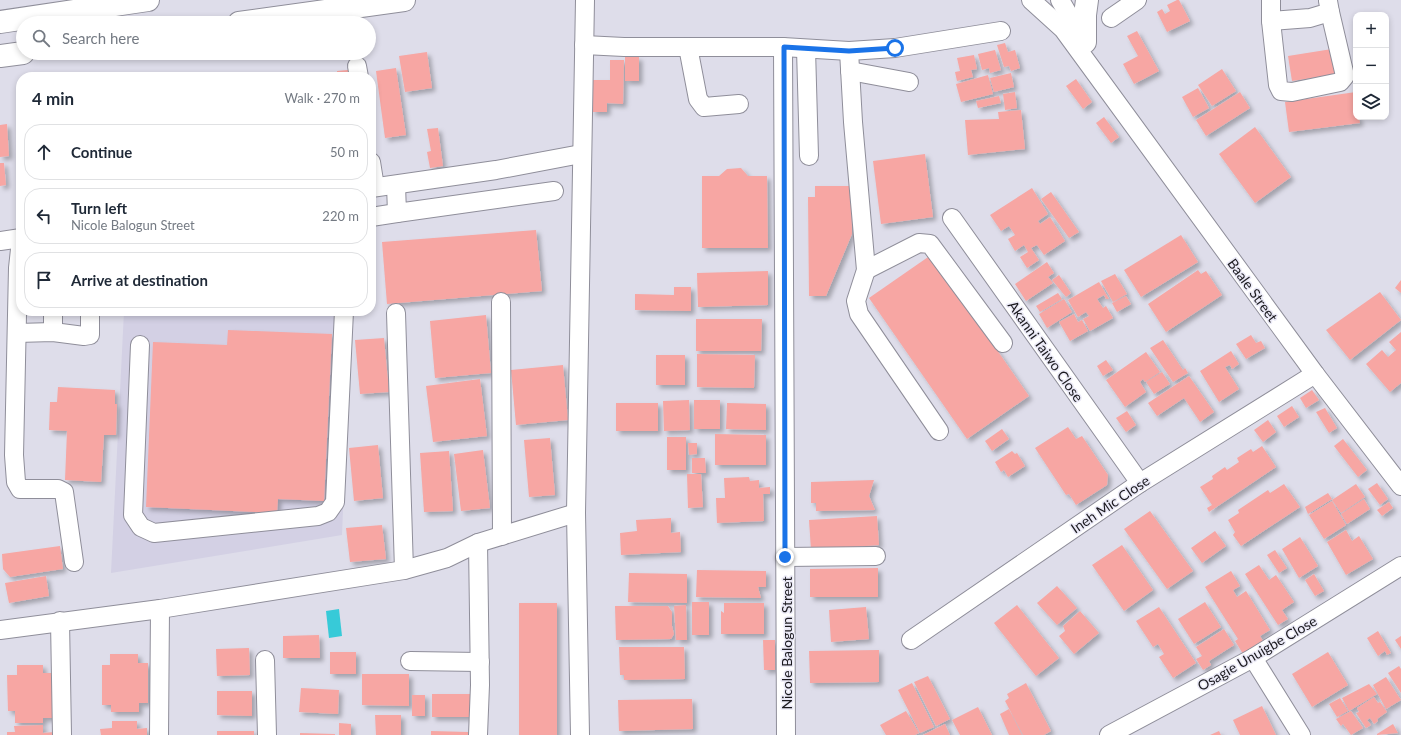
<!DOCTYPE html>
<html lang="en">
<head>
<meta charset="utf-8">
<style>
	body { margin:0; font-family:Lato,sans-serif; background:#f2f2f3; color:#1f2937 }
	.controls { position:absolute; right:12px; top:12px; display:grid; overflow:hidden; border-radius:8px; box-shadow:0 2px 6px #0003 }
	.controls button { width:36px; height:36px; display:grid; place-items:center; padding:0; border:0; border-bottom:1px solid #e0e1e3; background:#fff; color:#1f2937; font:20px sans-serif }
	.stop { position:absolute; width:12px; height:12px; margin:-9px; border:3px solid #1a73e8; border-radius:50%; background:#fff }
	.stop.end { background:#1a73e8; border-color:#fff; box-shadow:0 1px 4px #0008 }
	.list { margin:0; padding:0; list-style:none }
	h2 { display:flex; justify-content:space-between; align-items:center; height:52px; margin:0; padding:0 16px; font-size:17px }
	h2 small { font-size:13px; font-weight:400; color:#747a83 }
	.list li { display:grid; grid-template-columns:26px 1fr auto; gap:12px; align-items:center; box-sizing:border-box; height:56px; margin:0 8px 8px; padding:0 8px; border:1px solid #e0e1e3; border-radius:16px }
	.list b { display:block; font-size:15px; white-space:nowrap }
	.list p { margin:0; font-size:13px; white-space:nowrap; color:#747a83 }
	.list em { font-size:13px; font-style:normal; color:#747a83 }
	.icon { flex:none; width:22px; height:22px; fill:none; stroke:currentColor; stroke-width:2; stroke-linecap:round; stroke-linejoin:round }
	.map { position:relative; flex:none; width:1401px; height:735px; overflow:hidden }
	.search { position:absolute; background:#fff; box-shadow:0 2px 6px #0003; left:16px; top:16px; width:360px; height:44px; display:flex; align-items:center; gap:10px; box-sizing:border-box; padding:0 14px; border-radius:22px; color:#747a83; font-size:15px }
	.panel { position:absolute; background:#fff; box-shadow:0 2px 6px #0003; left:16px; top:72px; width:360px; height:244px; border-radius:16px }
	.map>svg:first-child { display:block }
	.built { fill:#d3d0e4 }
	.water { fill:#37cad8 }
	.building { fill:#f7a6a3; filter:url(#shadow) }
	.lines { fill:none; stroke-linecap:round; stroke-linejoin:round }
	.minor-casing { stroke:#8f8e9a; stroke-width:20 }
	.highway-casing { stroke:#8f8e9a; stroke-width:24 }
	.minor { stroke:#fff; stroke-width:18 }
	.highway { stroke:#fff; stroke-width:22 }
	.route { stroke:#1a73e8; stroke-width:5 }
	.labels { text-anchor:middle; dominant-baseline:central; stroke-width:3; stroke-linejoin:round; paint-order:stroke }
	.street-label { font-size:14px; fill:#1a191e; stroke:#ebeaf7 }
</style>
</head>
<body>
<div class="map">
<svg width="1401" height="735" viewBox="0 0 1401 735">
	<defs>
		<filter id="shadow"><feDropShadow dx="3.5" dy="3.5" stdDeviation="2" flood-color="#0004"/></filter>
	</defs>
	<rect width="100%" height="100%" fill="#deddea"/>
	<polygon class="built" points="124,311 351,311 342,535 111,573"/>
	<polygon class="water" points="339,609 342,636 329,638 326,611"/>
	<g class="building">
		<polygon points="1177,0 1179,0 1190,21 1167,32 1157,12 1162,9 1165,14 1170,11 1167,5"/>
		<polygon points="1137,31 1159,71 1134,84 1123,64 1138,56 1127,36"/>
		<polygon points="1005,43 1008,52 1015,50 1020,68 1011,71 1009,66 1004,67 997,45"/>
		<polygon points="1332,49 1336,74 1292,81 1288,56"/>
		<polygon points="995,50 1001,70 990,73 989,68 982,70 978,54"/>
		<polygon points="427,52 432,88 405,92 399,56"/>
		<polygon points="974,55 977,69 971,70 973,77 957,81 955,72 960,71 957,58"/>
		<rect x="625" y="57" width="14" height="24"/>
		<polygon points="610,60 624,60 623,104 607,103 607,112 592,112 592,80 610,80"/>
		<polygon points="396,68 406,135 385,138 376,71"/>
		<polygon points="357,69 358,77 337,77 337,71"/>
		<polygon points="1222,69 1236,91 1212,106 1198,85"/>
		<polygon points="1011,73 1014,87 994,92 990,78"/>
		<polygon points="988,75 993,94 961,102 956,84"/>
		<polygon points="1076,79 1092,102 1083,109 1066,86"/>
		<polygon points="1198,88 1209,108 1193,117 1182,97"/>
		<polygon points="1015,92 1017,108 1005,110 1003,94"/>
		<polygon points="1240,92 1250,108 1206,136 1196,120"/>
		<polygon points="1356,92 1356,117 1359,117 1360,123 1289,132 1285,102"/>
		<polygon points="999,96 1001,103 978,108 976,101"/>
		<polygon points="1021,110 1025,149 968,155 965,120 999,119 998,112"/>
		<polygon points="1104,117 1119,137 1111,143 1096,123"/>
		<polygon points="7,124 9,156 0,157 0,125"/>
		<polygon points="1255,127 1291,177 1255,203 1219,154"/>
		<polygon points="438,128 443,166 430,168 427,152 431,151 427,129"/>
		<polygon points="925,154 933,217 881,224 873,161"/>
		<polygon points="0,163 4,163 6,185 0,186"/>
		<polygon points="741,168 748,176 767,176 768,248 702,248 702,176 719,176 727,169"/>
		<polygon points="815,186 851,186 852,234 826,296 809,296 808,197 815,197"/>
		<polygon points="1032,188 1048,214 1038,221 1040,224 1050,217 1065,241 1044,255 1037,245 1031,248 1039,260 1027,268 1020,257 1028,252 1024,245 1015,251 1008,239 1015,235 1009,226 1001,231 990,215"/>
		<polygon points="1051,192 1079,232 1069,238 1041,199"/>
		<polygon points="536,230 542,291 387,304 382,242"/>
		<polygon points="1181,235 1198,262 1141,297 1124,270"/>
		<polygon points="931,255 1029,396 967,439 869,298"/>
		<polygon points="1047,262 1054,273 1048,277 1053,283 1026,301 1015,284"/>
		<polygon points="1198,270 1201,274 1206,271 1222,295 1166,332 1148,304"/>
		<polygon points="768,271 768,305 698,307 697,273"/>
		<polygon points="1115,274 1127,294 1113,302 1101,281"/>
		<polygon points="1059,275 1071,293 1066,297 1052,280"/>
		<polygon points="1401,280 1401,293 1395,288"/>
		<polygon points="1099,282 1109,299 1106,299 1104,295 1097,299 1103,308 1106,306 1113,318 1090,331 1083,319 1089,316 1086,312 1078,317 1068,300"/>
		<polygon points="674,287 691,287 691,311 635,310 635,294 674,295"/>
		<polygon points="1380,292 1401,320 1350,360 1326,330"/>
		<polygon points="1058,293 1062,299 1040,312 1036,306"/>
		<polygon points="1126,296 1131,304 1117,312 1112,303"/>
		<polygon points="1064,299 1072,312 1047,328 1039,314"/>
		<polygon points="1074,314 1078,322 1082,320 1088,331 1070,341 1059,322"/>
		<polygon points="486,315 491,373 435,378 430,321"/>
		<polygon points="696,319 762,319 761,351 696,351"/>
		<polygon points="228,330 332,334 324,501 278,499 277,513 146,507 153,342 227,345"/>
		<polygon points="1401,332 1401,383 1390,392 1366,364 1382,350 1388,357 1396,350 1389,342"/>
		<polygon points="1251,335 1256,343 1261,341 1265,348 1246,359 1236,344"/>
		<polygon points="384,338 389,392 360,394 355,340"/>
		<polygon points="1163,340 1183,370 1185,368 1188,373 1173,382 1150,348"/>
		<polygon points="1231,351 1239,364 1232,369 1230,365 1225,367 1239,389 1219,402 1200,371"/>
		<polygon points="1146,352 1160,372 1145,382 1143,379 1140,382 1146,392 1125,407 1106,380"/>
		<polygon points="697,354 755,355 754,388 697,387"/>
		<rect x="656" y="355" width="29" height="30"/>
		<polygon points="1106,360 1113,370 1103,376 1097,366"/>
		<polygon points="563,365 568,420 516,425 511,370"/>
		<polygon points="1162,372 1170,384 1154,394 1146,382"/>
		<polygon points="1189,376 1214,412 1200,422 1184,398 1157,416 1148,403"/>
		<polygon points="480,379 487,436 433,442 426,386"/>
		<polygon points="58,387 115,390 115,404 117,404 116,435 104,435 101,482 65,480 67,431 49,430 50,402 57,402"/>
		<polygon points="1312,390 1319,400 1306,408 1300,398"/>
		<polygon points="689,400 690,430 664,431 663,401"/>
		<rect x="694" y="400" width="26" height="29"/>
		<rect x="616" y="403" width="42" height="28"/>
		<polygon points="727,403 766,404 766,430 726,429"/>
		<polygon points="1292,406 1299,417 1284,427 1277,416"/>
		<polygon points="1325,408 1337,428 1329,433 1316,412"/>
		<polygon points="1127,411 1136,425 1126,432 1116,418"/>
		<polygon points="1268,420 1276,432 1263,442 1254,430"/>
		<polygon points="1068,427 1076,439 1082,436 1108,475 1107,485 1076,505 1069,494 1066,495 1035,448"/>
		<polygon points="1002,429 1009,439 992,451 985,441"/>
		<polygon points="715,434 766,435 766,465 715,465"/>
		<rect x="667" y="437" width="19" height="33"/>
		<polygon points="550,438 555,495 529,497 524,440"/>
		<polygon points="1343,439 1367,470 1358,477 1334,446"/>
		<polygon points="688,443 697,443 697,454 689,455"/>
		<polygon points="378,445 383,498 354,501 349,448"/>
		<polygon points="1262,446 1276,467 1209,512 1207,508 1212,505 1200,487 1213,479 1212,476 1225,467 1227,470 1239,462 1237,458 1251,449 1253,452"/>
		<polygon points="483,450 490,508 461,511 454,454"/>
		<polygon points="449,451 453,511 424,512 420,453"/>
		<polygon points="1012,451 1015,454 1017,453 1025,466 1008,477 1004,470 1001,472 995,462"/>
		<polygon points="692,458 705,458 706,473 692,473"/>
		<polygon points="687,474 701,474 703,507 688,508"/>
		<polygon points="749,477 750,481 759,480 759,488 770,487 770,494 763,494 764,521 717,523 716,498 725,498 724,478"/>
		<polygon points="874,480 869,496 875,510 816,511 816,503 811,503 811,482"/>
		<polygon points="1377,483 1388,499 1380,505 1368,489"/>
		<polygon points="1284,484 1300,507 1241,546 1233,535 1235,532 1228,520 1239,513 1238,510 1268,490 1270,493"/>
		<polygon points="1356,484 1365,497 1341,513 1332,500"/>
		<polygon points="1328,493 1332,499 1308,514 1305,507"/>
		<polygon points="1364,499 1370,509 1347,524 1341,514"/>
		<polygon points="1332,501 1346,525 1324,539 1309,515"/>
		<polygon points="1389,502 1393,508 1382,516 1377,510"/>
		<polygon points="1150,511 1193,571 1167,589 1124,529"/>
		<polygon points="877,516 879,545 811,550 809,520"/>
		<polygon points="671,518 671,533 680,532 681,552 621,555 620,533 637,531 636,520"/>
		<polygon points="382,525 386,559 350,562 346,528"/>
		<polygon points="1346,530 1352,541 1359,536 1373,559 1346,575 1327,542"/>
		<polygon points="1215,531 1226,546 1202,563 1191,548"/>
		<polygon points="1300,537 1318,566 1299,578 1282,549"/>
		<polygon points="1122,545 1153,590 1124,611 1092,565"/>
		<polygon points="60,546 63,569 10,577 3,569 2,554"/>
		<polygon points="1275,550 1287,568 1279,573 1267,555"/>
		<polygon points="1259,565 1269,580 1276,575 1294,602 1282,610 1288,619 1278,625 1245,574"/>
		<polygon points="878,568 878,597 810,597 810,569"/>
		<polygon points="697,570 766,571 766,587 758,587 761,598 696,597"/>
		<polygon points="1231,571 1240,586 1233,590 1237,597 1246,591 1270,630 1260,636 1263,641 1255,645 1257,649 1245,657 1235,641 1238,639 1205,587"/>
		<polygon points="629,573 687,574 687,603 628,602"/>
		<polygon points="1314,574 1324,591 1315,596 1305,580"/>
		<polygon points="46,576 49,596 9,603 5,583"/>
		<polygon points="1057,586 1077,608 1057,625 1037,603"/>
		<rect x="692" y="602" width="17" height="33"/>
		<polygon points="1205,602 1221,627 1194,644 1178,619"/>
		<rect x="519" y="603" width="38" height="132"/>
		<polygon points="724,603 764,603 764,634 721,634 721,611 724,613"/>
		<polygon points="686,605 687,640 676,640 674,606"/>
		<polygon points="1017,605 1059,658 1036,676 994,623"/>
		<polygon points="615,606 668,606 672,612 672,626 674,634 671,639 616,640"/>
		<polygon points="866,607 869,639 831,642 829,610"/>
		<polygon points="1159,607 1196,663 1173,678 1159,657 1164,654 1158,644 1153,647 1136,621"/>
		<polygon points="1080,611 1099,633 1074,654 1059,636 1065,631 1063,626"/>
		<polygon points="1224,629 1234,645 1209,661 1211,665 1203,670 1196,659 1202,656 1196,647"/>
		<polygon points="1378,631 1391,653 1387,655 1385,651 1378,656 1367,638"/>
		<polygon points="319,635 320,658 283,658 283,636"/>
		<polygon points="1401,636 1401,649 1395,640"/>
		<polygon points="763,640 775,640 775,670 764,670"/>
		<polygon points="619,647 684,647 685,679 624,680 624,675 620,675"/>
		<polygon points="249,648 250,675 217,676 216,649"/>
		<polygon points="879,650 879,682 810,683 809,651"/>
		<rect x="330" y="652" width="26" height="22"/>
		<polygon points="1328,652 1348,685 1312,707 1292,674"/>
		<polygon points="110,654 138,654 138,663 148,663 148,703 139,703 139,712 111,712 111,705 102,705 102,665 110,665"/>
		<polygon points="17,665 43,665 43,673 53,673 54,718 43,718 43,723 15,723 15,711 8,711 7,675 17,675"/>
		<polygon points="1399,666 1401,669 1401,693 1388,673"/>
		<polygon points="362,674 409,674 409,706 362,705"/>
		<polygon points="928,676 950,719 936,726 914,682"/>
		<polygon points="1386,677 1401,700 1386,709 1373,685"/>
		<polygon points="912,683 934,727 920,733 898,690"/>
		<polygon points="1026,683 1051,731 1044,735 1023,735 1005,701 1009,698 1007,694"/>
		<polygon points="1369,684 1377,694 1349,711 1342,698"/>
		<polygon points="301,688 339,690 338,714 299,712"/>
		<polygon points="217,691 252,691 252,716 217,715"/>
		<rect x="432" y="694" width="40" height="23"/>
		<rect x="412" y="695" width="13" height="21"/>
		<polygon points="1374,697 1378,703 1380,702 1387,712 1377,719 1378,721 1374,724 1370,718 1367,720 1371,725 1366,728 1356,713 1359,712 1357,708"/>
		<polygon points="1340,698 1348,711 1337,717 1329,704"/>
		<polygon points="692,699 693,729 619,731 618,700"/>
		<polygon points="1262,706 1276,735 1240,735 1233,720"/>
		<polygon points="978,707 992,735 960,735 952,720"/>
		<polygon points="1009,709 1022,735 1009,735 1000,714"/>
		<polygon points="906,711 919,733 915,735 886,735 880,725"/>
		<polygon points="1351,711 1363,728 1351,735 1343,724 1341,726 1336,719"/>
		<polygon points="375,715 401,715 401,735 376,735"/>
		<polygon points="112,721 137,721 137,729 147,728 147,735 101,735 100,729 112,728"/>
		<polygon points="339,723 351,724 351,735 339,735"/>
		<polygon points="945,724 950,735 923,735"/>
		<polygon points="1393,724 1398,733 1377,735 1377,734"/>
		<polygon points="43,725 43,733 54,732 54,735 7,735 7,732 15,732 14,726"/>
		<rect x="217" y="731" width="37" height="4"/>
		<polygon points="431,731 468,732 468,735 431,735"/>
		<polygon points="1219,731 1221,735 1210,735"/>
		<polygon points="300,733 335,734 335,735 300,735"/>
	</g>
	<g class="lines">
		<defs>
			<g id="minor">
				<polyline points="1031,0 1063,29 1315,374 1401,486"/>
				<polyline points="1060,0 1085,43"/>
				<polyline points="1271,0 1271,21 1310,18 1330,12 1328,1"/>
				<polyline points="1111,18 1137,0"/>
				<polyline points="1271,21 1278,85 1281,91 1292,92 1340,82 1345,76 1330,12"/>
				<polyline points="584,45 624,47 783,47 849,51 895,48 1001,31"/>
				<polyline points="688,47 698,99 704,107 739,104"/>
				<polyline points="783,47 786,735"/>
				<polyline points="806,49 809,156"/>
				<polyline points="849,51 853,122 866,270 856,301 859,314 939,431"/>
				<polyline points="357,66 359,77"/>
				<polyline points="850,71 909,82"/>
				<polyline points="371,162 375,187"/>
				<polyline points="396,185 397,213 554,191"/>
				<polyline points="371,188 496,170 581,154"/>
				<polyline points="371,217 397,213"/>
				<polyline points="952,218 1140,483"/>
				<polyline points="21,240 18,268 14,455 16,482 20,489 58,489 64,492 74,562"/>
				<polyline points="0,241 21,238"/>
				<polyline points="866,270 919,243 930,244 1003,343"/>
				<polyline points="501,302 502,536"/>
				<polyline points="53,311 53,332"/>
				<polyline points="396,313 404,570"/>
				<polyline points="17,333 53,332 84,336 90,335 90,311"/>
				<polyline points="140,345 133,515 141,527 154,533 318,516 328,512 335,502 344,311"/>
				<polyline points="785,557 876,556"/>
				<polyline points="60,621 62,735"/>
				<polyline points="0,630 160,609 404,570 447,558 478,543 576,513"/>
				<polyline points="911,640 1140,483 1315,374"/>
				<polyline points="1253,658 1301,735"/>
				<polyline points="265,660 267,735"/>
				<polyline points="410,661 480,662"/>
				<polyline points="159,735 160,609"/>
				<polyline points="478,735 480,685 478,543"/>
				<polyline points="580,735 576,513 585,0"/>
				<polyline points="1109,735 1253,658 1401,566"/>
			</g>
			<g id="highway">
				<polyline points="0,22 148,0"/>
				<polyline points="239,23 404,0"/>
				<polyline points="1085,42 1085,15 1087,0"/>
				<polyline points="0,56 23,53"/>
			</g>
		</defs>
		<use href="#minor" class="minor-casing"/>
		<use href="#highway" class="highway-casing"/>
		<use href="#minor" class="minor"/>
		<use href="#highway" class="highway"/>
	</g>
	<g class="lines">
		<polyline class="route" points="785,557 784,47 849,51 895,48"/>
	</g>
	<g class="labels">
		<g class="street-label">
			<text transform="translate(1253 290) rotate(54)">Baale Street</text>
			<text transform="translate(1046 351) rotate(55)">Akanni Taiwo Close</text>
			<text transform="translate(1110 504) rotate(-34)">Ineh Mic Close</text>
			<text transform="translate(786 643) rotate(-90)">Nicole Balogun Street</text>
			<text transform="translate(1257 653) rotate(-30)">Osagie Unuigbe Close</text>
		</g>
	</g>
</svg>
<div class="controls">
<button>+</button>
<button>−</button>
<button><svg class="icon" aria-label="layers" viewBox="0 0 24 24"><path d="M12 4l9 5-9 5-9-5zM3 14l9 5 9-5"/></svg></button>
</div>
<div class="stop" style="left:895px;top:48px"></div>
<div class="stop end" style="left:785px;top:557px"></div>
<div class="search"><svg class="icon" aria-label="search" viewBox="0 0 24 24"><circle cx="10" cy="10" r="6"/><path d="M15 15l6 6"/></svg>Search here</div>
<section class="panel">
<h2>4 min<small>Walk · 270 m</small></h2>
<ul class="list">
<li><svg class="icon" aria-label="ahead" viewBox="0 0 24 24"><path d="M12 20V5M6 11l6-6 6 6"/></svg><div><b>Continue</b></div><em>50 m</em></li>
<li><svg class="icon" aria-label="left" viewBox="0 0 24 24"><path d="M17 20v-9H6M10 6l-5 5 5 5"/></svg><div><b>Turn left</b><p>Nicole Balogun Street</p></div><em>220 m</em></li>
<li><svg class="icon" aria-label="arrive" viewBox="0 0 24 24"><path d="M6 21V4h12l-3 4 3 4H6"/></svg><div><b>Arrive at destination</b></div></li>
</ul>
</section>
</div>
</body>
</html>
